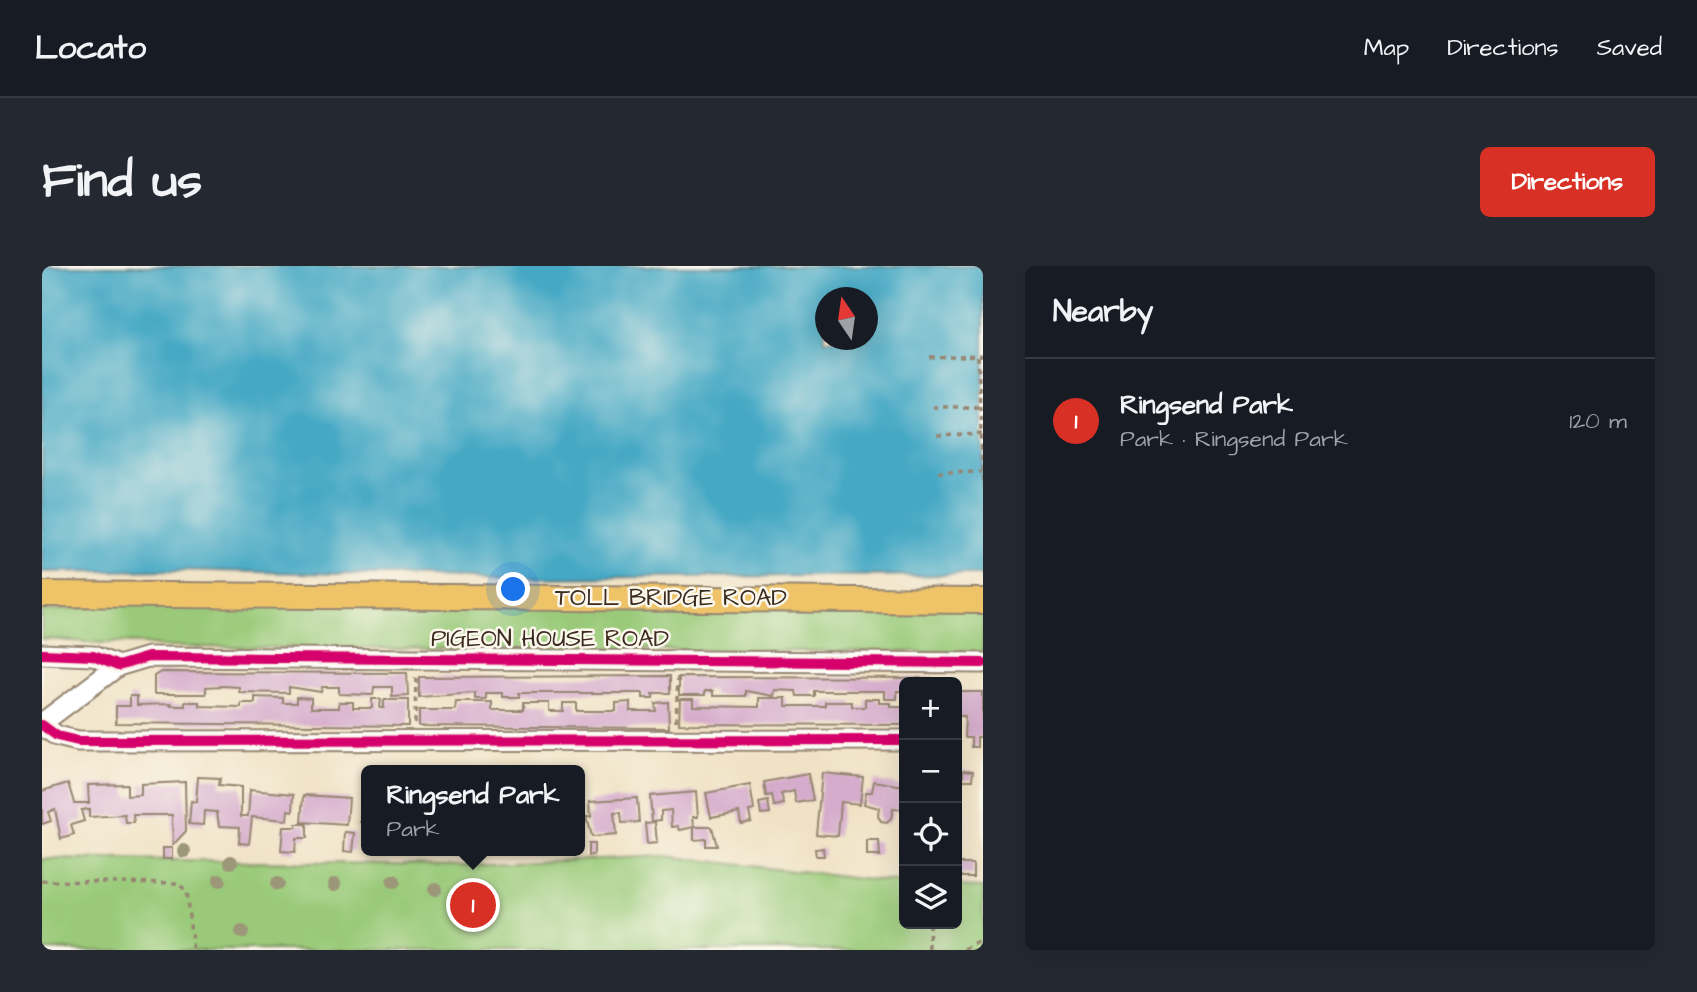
<!DOCTYPE html>
<html lang="en">
<head>
<meta charset="utf-8">
<style>
	body { margin:0; font-family:"Architects Daughter",sans-serif; background:#242831; color:#f1f3f6 }
	.controls { position:absolute; right:21px; bottom:21px; display:grid; overflow:hidden; border-radius:10px; box-shadow:0 7px 28px #0002 }
	.controls button { width:63px; height:63px; display:grid; place-items:center; padding:0; border:0; border-bottom:2px solid #363941; background:#171b24; color:#f1f3f6; font:35px sans-serif }
	.compass { position:absolute; left:773px; top:21px; width:63px; height:63px; border-radius:50%; background:#171b24; box-shadow:0 7px 28px #0002; rotate:347deg }
	.you { position:absolute; left:472px; top:324px; width:24px; height:24px; margin:-18px; border:5px solid #fff; border-radius:50%; background:#1a73e8; box-shadow:0 0 0 10px #1a73e833 }
	.badge { display:grid; place-items:center; width:46px; height:46px; border-radius:50%; background:#d93025; color:#fff; font-size:23px; font-weight:700 }
	.pin { position:absolute; translate:-50% -50%; border:4px solid #fff; box-shadow:0 2px 7px #0006 }
	.popup { position:absolute; left:319px; top:499px; width:224px; height:91px; box-sizing:border-box; display:grid; place-content:center; border-radius:10px; background:#171b24; filter:drop-shadow(0 2px 5px #0005); font-size:23px; white-space:nowrap; color:#9ea1a6 }
	.popup b { font-size:26px; color:#f1f3f6 }
	.popup::after { content:''; position:absolute; left:50%; top:100%; margin-left:-14px; border:14px solid transparent; border-top-color:#171b24 }
	.list { margin:0; padding:0; list-style:none }
	h2 { display:flex; justify-content:space-between; align-items:center; height:91px; margin:0; padding:0 28px; font-size:30px }
	h2 small { font-size:23px; font-weight:400; color:#9ea1a6 }
	.list li { display:grid; grid-template-columns:46px 1fr auto; gap:21px; align-items:center; box-sizing:border-box; height:126px; padding:0 28px; border-top:2px solid #363941 }
	.list b { display:block; font-size:26px; white-space:nowrap }
	.list p { margin:0; font-size:23px; white-space:nowrap; color:#9ea1a6 }
	.list em { font-size:23px; font-style:normal; color:#9ea1a6 }
	.icon { flex:none; width:38px; height:38px; fill:none; stroke:currentColor; stroke-width:2; stroke-linecap:round; stroke-linejoin:round }
	.map { position:relative; flex:none; width:941px; height:684px; overflow:hidden; border-radius:10px }
	header { display:flex; align-items:center; gap:42px; box-sizing:border-box; height:98px; padding:0 35px; background:#171b24; border-bottom:2px solid #363941 }
	header strong { font-size:33px }
	nav { display:flex; gap:38px; margin-inline-start:auto; font-size:24px }
	.intro { display:flex; align-items:center; justify-content:space-between; box-sizing:border-box; height:168px; padding:0 42px }
	h1 { margin:0; font-size:49px }
	.button { padding:18px 32px; border-radius:10px; background:#d93025; color:#fff; font-size:24px; font-weight:700 }
	main { display:flex; gap:42px; padding:0 42px }
	aside { flex:1; background:#171b24; border-radius:10px; box-shadow:0 7px 28px #0002 }
	.map>svg:first-child { display:block }
	.green { fill:#9aca79; stroke:#6a7a4c; stroke-width:2 }
	.water { fill:#44a8c4; stroke:#406971; stroke-width:2; fill-rule:evenodd }
	.building { fill:#d6accc }
	.lines { fill:none; stroke-linecap:round; stroke-linejoin:round }
	.minor-casing { stroke:#968672; stroke-width:23 }
	.major-casing { stroke:#968672; stroke-width:28 }
	.path { stroke:#968672; stroke-width:3.5; stroke-dasharray:5 5; stroke-linecap:butt }
	.minor { stroke:#fff; stroke-width:19 }
	.major { stroke:#efc469; stroke-width:24 }
	.cycleway-casing { stroke:#fbf7ec; stroke-width:15 }
	.cycleway { stroke:#d6006c; stroke-width:10 }
	.tree { fill:#9c9778 }
	.labels { text-anchor:middle; dominant-baseline:central; stroke-width:5; stroke-linejoin:round; paint-order:stroke }
	.street-label { font-size:24px; fill:#3b2a1e; stroke:#fbf7ec }
</style>
</head>
<body>
<header>
<strong>Locato</strong>
<nav><a>Map</a><a>Directions</a><a>Saved</a></nav>
</header>
<div class="intro"><h1>Find us</h1><a class="button">Directions</a></div>
<main>
<div class="map">
<svg width="941" height="684" viewBox="0 0 941 684">
	<rect width="100%" height="100%" fill="#fbf7ec"/>
	<filter id="ink" filterUnits="userSpaceOnUse"><feTurbulence type="fractalNoise" baseFrequency=".0143" numOctaves="2"/><feDisplacementMap in="SourceGraphic" scale="14" xChannelSelector="R" yChannelSelector="G"/><feConvolveMatrix kernelMatrix="1 2 1 2 8 2 1 2 1" color-interpolation-filters="sRGB"/></filter>
	<filter id="wash" filterUnits="userSpaceOnUse"><feTurbulence type="fractalNoise" baseFrequency=".00686" numOctaves="4" result="noise"/><feDisplacementMap in="SourceGraphic" scale="28" xChannelSelector="R" yChannelSelector="G"/><feGaussianBlur stdDeviation="1.57" result="paint"/><feColorMatrix in="noise" values="0 0 0 0 0 0 0 0 0 0 0 0 0 0 0 0 0 1.4 0 .05"/><feComposite in="paint" operator="in"/></filter>
	<g filter="url(#wash)">
		<rect width="100%" height="100%" fill="#f0e2c5"/>
		<g class="green">
			<path d="M96,336L941,343V386L119,381C99,376 83,376 62,377C42,377 21,373 0,373V345Z"/>
			<polygon points="623,590 862,618 862,658 915,658 915,620 941,621 941,684 0,684 0,593 423,599"/>
		</g>
		<path class="water" d="M0,0H941V309L465,312L131,304L0,306ZM783,32H825V74H783Z"/>
		<g id="blocks">
			<g class="building">
				<polygon points="119,406 365,407 366,430 350,431 350,421 332,421 331,429 297,428 297,421 280,421 279,426 247,421 247,427 197,426 197,421 180,420 164,421 164,428 112,428 112,410"/>
				<polygon points="628,410 628,427 611,427 611,432 601,432 601,427 477,427 477,431 461,431 461,427 444,427 444,433 433,433 433,427 377,431 377,411"/>
				<polygon points="637,411 889,412 888,416 862,416 862,425 855,425 855,433 843,433 843,425 772,425 772,430 755,430 754,425 733,424 732,430 704,425 704,430 671,430 671,425 663,425 663,429 637,429"/>
				<polygon points="915,426 941,426 941,471 935,471 935,481 929,481 929,471 922,471 923,451 915,451"/>
				<polygon points="88,430 95,430 95,439 129,438 129,440 143,440 143,436 157,436 157,440 199,441 199,437 213,437 213,431 241,432 241,437 255,437 255,431 269,432 269,442 297,442 297,436 311,436 311,442 330,442 330,433 339,433 338,442 342,442 342,434 366,434 366,460 74,457 74,440 88,440"/>
				<polygon points="717,432 744,432 744,440 783,440 783,436 810,436 810,441 823,441 823,433 837,433 837,437 849,437 849,441 862,441 862,459 637,458 638,433 651,433 651,440 717,441"/>
				<polygon points="414,436 450,436 450,444 481,444 481,437 507,437 507,445 521,445 521,437 534,437 534,445 574,445 574,437 588,436 588,445 614,445 613,437 626,436 627,462 377,460 377,444 413,444"/>
				<polygon points="921,504 931,505 930,514 921,514"/>
				<polygon points="780,507 821,511 818,538 799,536 796,570 774,568"/>
				<polygon points="766,508 771,534 754,537 752,525 739,528 742,538 732,540 730,529 724,530 722,516"/>
				<polygon points="156,511 178,512 177,519 199,521 199,550 206,550 208,524 252,528 251,545 246,544 245,554 210,551 207,578 197,577 198,561 177,560 175,546 162,545 161,559 147,558 149,535 154,536"/>
				<polygon points="832,515 862,520 862,544 851,543 849,553 845,557 839,556 836,550 837,542 822,538 824,526 830,526"/>
				<polygon points="143,516 144,565 131,579 130,549 91,549 92,557 84,557 83,549 47,551 47,543 39,544 42,555 29,559 32,569 19,573 13,543 6,546 9,555 0,558 0,525 26,517 32,537 47,537 46,519 85,518 85,530 99,529 99,518"/>
				<polygon points="708,519 712,544 707,545 709,555 699,557 697,546 669,551 664,527"/>
				<polygon points="654,526 656,551 651,551 652,561 638,564 636,560 630,561 629,544 619,545 619,554 610,555 608,530"/>
				<polygon points="262,529 307,532 305,559 260,556"/>
				<polygon points="595,532 597,556 580,557 579,547 572,547 574,569 549,571 544,550 549,550 548,535"/>
				<polygon points="321,533 324,533 324,557 319,556"/>
				<polygon points="726,535 728,547 719,548 717,537"/>
				<polygon points="613,556 615,577 605,578 603,557"/>
				<polygon points="254,558 265,558 265,572 254,572 253,586 239,585 241,561 254,561"/>
				<polygon points="652,561 670,561 675,580 664,580 664,573 652,574"/>
				<polygon points="303,566 313,567 311,586 302,585"/>
				<polygon points="825,575 837,575 838,590 825,590"/>
				<polygon points="546,578 552,578 552,589 546,590"/>
				<rect x="121" y="582" width="9" height="11"/>
				<polygon points="781,582 782,590 774,590 773,583"/>
				<rect x="915" y="597" width="16" height="13"/>
			</g>
		</g>
	</g>
	<g filter="url(#ink)">
		<use href="#blocks" fill-opacity="0" stroke="#968672" stroke-width="2"/>
		<g class="lines">
			<defs>
				<g id="minor">
					<polyline points="0,388 51,390 76,400"/>
					<polyline points="0,457 76,400 106,391 941,397"/>
					<polyline points="0,459 15,470 36,475 862,474"/>
				</g>
				<polyline id="major" points="0,328 941,335"/>
			</defs>
			<use href="#minor" class="minor-casing"/>
			<use href="#major" class="major-casing"/>
			<g class="path">
				<polyline points="936,90 941,216"/>
				<polyline points="887,91 941,89"/>
				<polyline points="891,141 938,141"/>
				<polyline points="895,170 941,168"/>
				<polyline points="896,207 939,206"/>
				<polyline points="634,455 636,411"/>
				<polyline points="373,457 374,409"/>
				<polyline points="0,615 136,617 144,625 151,684"/>
				<polyline points="887,658 888,684"/>
				<polyline points="923,684 941,675"/>
			</g>
			<use href="#minor" class="minor"/>
			<use href="#major" class="major"/>
			<defs>
				<g id="cycleway">
					<polyline points="0,388 51,390 76,400 106,391 941,397"/>
					<polyline points="0,459 15,470 36,475 862,474"/>
				</g>
			</defs>
			<use href="#cycleway" class="cycleway-casing"/>
			<use href="#cycleway" class="cycleway"/>
		</g>
		<g class="tree">
			<circle cx="142" cy="585" r="7"/>
			<circle cx="189" cy="596" r="7"/>
			<circle cx="177" cy="615" r="7"/>
			<circle cx="351" cy="616" r="7"/>
			<circle cx="235" cy="618" r="7"/>
			<circle cx="293" cy="618" r="7"/>
			<circle cx="393" cy="623" r="7"/>
			<circle cx="200" cy="666" r="7"/>
		</g>
	</g>
	<g class="labels">
		<g class="street-label">
			<text x="629" y="332">TOLL BRIDGE ROAD</text>
			<text x="508" y="373">PIGEON HOUSE ROAD</text>
		</g>
	</g>
</svg>
<div class="controls">
<button>+</button>
<button>−</button>
<button><svg class="icon" aria-label="locate" viewBox="0 0 24 24"><circle cx="12" cy="12" r="6"/><path d="M12 2v4M12 18v4M2 12h4M18 12h4"/></svg></button>
<button><svg class="icon" aria-label="layers" viewBox="0 0 24 24"><path d="M12 4l9 5-9 5-9-5zM3 14l9 5 9-5"/></svg></button>
</div>
<svg class="compass" viewBox="-18 -18 36 36"><path d="M0-13l5 13h-10z" fill="#e53935"/><path d="M0 13l5-13h-10z" fill="#9ea1a6"/></svg>
<div class="you"></div>
<div class="pin badge" style="left:431px;top:639px">1</div>
<div class="popup"><b>Ringsend Park</b>Park</div>
</div>
<aside>
<h2>Nearby<small></small></h2>
<ul class="list">
<li><span class="badge">1</span><div><b>Ringsend Park</b><p>Park · Ringsend Park</p></div><em>120 m</em></li>
</ul>
</aside>
</main>
</body>
</html>
